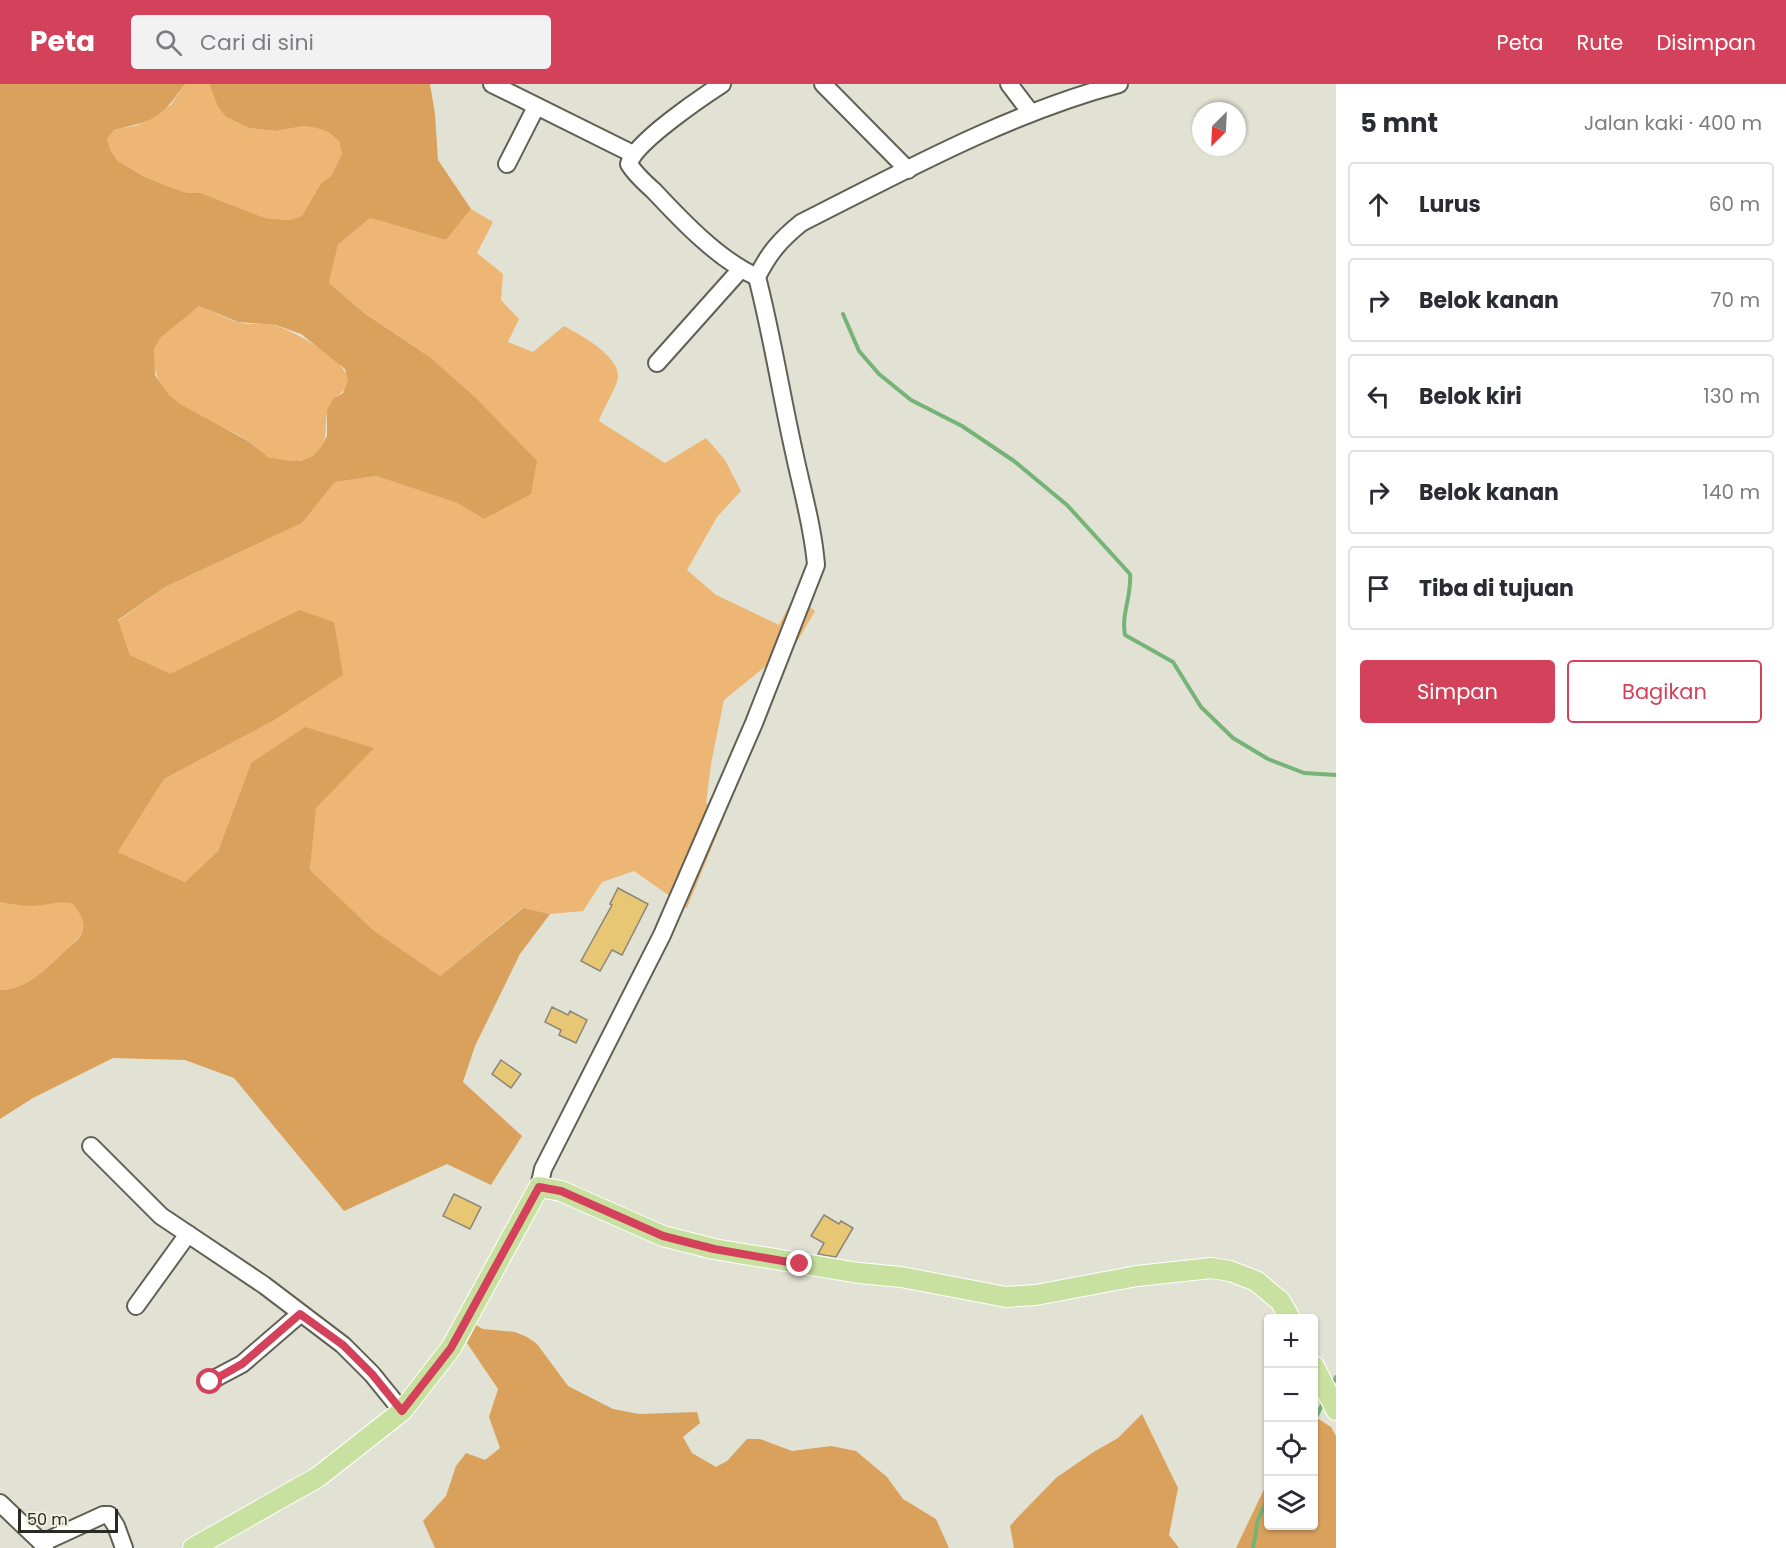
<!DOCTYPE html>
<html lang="id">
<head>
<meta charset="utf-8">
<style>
	body { margin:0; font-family:Poppins,sans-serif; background:#f2f2f3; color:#2b2b33 }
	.controls { position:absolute; right:18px; bottom:18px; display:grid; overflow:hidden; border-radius:6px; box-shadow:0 2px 4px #0004 }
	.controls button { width:54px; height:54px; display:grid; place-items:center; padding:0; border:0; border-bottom:2px solid #e1e1e2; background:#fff; color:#2b2b33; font:30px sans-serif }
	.compass { position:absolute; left:1192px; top:18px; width:54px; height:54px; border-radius:50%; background:#fff; box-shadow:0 2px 4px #0004; rotate:204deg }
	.scale { position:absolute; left:18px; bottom:15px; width:100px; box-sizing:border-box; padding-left:6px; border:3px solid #2a2a24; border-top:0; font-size:16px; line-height:21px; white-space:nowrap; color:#2a2a24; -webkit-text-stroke:4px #efefe0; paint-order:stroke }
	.stop { position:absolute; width:18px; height:18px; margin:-14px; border:4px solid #d3425a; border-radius:50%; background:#fff }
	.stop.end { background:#d3425a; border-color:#fff; box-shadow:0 2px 6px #0008 }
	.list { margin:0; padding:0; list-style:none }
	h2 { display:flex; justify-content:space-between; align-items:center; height:78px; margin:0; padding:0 24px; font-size:26px }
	h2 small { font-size:20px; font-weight:400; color:#7c7c81 }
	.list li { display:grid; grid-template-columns:39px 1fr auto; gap:18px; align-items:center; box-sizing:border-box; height:84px; margin:0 12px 12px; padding:0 12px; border:2px solid #e1e1e2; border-radius:6px }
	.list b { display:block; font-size:22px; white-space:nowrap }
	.list em { font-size:20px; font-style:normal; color:#7c7c81 }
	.actions { display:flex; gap:12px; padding:18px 24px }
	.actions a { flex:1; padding:14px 0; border:2px solid #d3425a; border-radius:6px; text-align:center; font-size:21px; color:#d3425a }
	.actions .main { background:#d3425a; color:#fff }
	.icon { flex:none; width:33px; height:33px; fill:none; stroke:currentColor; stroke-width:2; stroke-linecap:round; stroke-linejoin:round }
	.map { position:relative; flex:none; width:1336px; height:1464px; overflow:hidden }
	header { display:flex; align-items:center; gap:36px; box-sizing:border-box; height:84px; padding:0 30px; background:#d3425a; color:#fff }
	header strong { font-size:28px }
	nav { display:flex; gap:33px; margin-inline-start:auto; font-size:21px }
	.search { width:420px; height:54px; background:#f2f2f3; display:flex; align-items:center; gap:15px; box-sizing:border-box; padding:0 21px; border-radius:6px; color:#7c7c81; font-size:22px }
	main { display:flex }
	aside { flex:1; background:#fff }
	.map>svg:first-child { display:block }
	.green { fill:#edb674 }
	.forest { fill:#d9a15c; fill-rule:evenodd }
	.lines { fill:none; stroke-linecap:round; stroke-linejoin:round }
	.stream { stroke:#75b376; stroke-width:4 }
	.building { fill:#e7c774; stroke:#8b8679; stroke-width:1.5 }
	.minor-casing { stroke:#606054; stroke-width:20 }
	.major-casing { stroke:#fff; stroke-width:22 }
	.minor { stroke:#fff; stroke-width:16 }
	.major { stroke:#c9e1a0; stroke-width:20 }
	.route { stroke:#d3425a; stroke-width:8 }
</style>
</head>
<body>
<header>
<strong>Peta</strong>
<div class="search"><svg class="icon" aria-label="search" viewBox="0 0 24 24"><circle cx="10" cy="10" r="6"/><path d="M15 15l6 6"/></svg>Cari di sini</div>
<nav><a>Peta</a><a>Rute</a><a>Disimpan</a></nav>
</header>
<main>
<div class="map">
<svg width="1336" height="1464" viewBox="0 0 1336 1464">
	<rect width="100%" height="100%" fill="#e1e2d3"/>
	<g class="green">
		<polygon points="185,0 209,0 218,23 226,33 249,44 276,47 304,42 316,44 328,48 339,57 342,70 331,92 321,99 302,132 289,136 265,134 201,109 188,109 167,102 143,92 118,77 111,67 107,55 114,46 138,41 171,21"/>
		<path d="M471,125L493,138L477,169L503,190L501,216L519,235L508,258L533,268L564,242C580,251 619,271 618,293C618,301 602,327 599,337L665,379L706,354L725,376L741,407L717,433L687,486L716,511L779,541L795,510L815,527L798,556L724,616L711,680L706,719L725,731L687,824L634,787L602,798L583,827L550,830L522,824L440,892L373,846L310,787L315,724L373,664L251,679L218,767L185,798L118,768L164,695L271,638L299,526L170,591L130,571L118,537L165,503L302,439L335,398L376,392L457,419L484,435L474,312L431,274L364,229L329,199L338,161L370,134L446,156Z"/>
		<path d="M199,222C212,227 224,234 237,238C250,242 264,238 277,242C294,247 352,279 348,299C345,309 336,311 331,319C320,336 334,357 313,372C301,380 281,378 269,373C261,370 255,361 247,356C225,342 186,330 169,311C158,298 151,282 154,265C157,250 187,232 199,222Z"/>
		<path d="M62,817L73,820C78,827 85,836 83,845C81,854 75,858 69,863C50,881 28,906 0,906V818L36,822Z"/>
	</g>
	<g class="forest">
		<path d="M0,0H185C160,35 156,36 114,46L107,55L111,67L118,77L143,92L167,102L188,109H201L265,134L289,136L302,132L321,99L331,92L342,70L339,57L328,48L316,44L304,42L276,47L249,44L226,33L218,23L209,0H430L435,30L438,76L471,125L446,156L370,134L338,161L329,199L364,229L431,274L474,312L537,377L531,410L484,435L457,419L376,392L335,398L302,439L165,503L118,536L130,571L170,590L299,526L334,538L343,591L271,638L164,695L118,768L185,798L218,767L251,679L305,643L374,664L316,724L310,786L373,846L440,892L523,824L550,830L520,870L475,962L463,998L522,1052L491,1101L447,1080L344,1127L234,994L185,976L113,974L33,1014L0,1035V906C28,906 50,881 69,863C75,858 82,854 83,845C85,836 78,827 73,820C59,816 49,821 34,822C23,822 12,820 0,818ZM199,222L238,238L276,241L301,250L345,285L348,297L343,309L333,315L327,326V352L321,363L313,372L301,377H289L268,373L248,357L180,320L169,311L155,291L154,265L160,254Z"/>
		<polygon points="476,1241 483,1245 515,1248 527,1253 537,1260 568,1302 613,1325 639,1330 697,1328 700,1339 683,1353 692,1369 716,1383 727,1377 747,1355 760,1355 792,1367 831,1362 856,1367 887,1393 903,1415 936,1435 949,1464 435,1464 423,1437 446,1412 456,1382 466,1369 485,1376 500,1364 489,1333 498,1305 467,1259"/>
		<polygon points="1142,1330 1178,1404 1169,1451 1179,1464 1014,1464 1010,1442 1016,1435 1056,1394 1092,1369 1118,1354"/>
		<polygon points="1314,1332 1331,1343 1336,1352 1336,1464 1236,1464 1268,1397 1268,1442 1314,1442"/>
	</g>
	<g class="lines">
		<g class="stream">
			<path d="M843,230L859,267L879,290L911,316L962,342L1014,377L1067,421L1130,490C1132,511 1121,530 1125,551L1173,578L1201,623L1233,654L1268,675L1304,689L1336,691"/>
			<polyline points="1331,1303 1336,1293"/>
			<polyline points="1314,1337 1324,1317"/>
			<polyline points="1253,1464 1258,1436 1268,1413"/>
		</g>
	</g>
	<g class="building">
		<polygon points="618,804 648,820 622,871 612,866 600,887 581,877 612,821 610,820"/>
		<polygon points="552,923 568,931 570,927 587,936 576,959 559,951 561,946 545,938"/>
		<polygon points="501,976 521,990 511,1004 492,990"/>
		<polygon points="454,1110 481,1123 470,1145 443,1132"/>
		<polygon points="824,1131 839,1140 841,1137 853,1144 836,1173 818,1170 824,1159 811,1152"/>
	</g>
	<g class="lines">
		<defs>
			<g id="minor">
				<polyline points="492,0 633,70"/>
				<path d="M722,0C702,13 634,59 629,80C635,90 645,99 654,107C682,137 719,176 757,193"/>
				<polyline points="823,0 908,86"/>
				<polyline points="1009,0 1031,29"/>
				<polyline points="507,80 536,23"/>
				<polyline points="657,279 741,185"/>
				<polyline points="91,1062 161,1132 264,1201 343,1261 372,1290 402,1327"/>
				<path d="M539,1103L543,1085L662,851L754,639L816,481C813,443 802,406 794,368C781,310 772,251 757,193C769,169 780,156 801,139C902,88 1009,29 1119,0"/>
				<polyline points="136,1222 188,1150"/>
				<polyline points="210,1297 242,1280 300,1230"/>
				<polyline points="0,1419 42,1459"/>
				<polyline points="45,1464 42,1459 103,1431 109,1431 116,1442 124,1464"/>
			</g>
			<g id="major">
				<polyline points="1314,1282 1336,1326"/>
				<polyline points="193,1464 318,1393 402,1327 451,1264 539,1103 561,1107 663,1152 714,1165 859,1189 901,1193 1006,1213 1036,1211 1137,1192 1211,1184 1230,1187 1256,1197 1280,1217 1290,1234"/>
			</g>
		</defs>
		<use href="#minor" class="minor-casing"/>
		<use href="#major" class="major-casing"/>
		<use href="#minor" class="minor"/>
		<use href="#major" class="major"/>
	</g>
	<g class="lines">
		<polyline class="route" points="210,1298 242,1280 300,1230 343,1261 372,1290 402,1327 451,1264 539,1103 561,1107 663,1152 714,1165 800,1180"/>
	</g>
</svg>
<div class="controls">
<button>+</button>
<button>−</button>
<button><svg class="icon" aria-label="locate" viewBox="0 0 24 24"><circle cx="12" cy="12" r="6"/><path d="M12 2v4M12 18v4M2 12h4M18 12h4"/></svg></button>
<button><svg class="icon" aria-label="layers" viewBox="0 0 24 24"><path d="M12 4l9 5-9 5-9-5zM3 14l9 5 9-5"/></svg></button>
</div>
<svg class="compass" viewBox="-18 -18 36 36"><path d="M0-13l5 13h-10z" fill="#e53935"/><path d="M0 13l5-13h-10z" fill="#7c7c81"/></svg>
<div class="scale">50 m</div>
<div class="stop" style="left:210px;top:1298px"></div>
<div class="stop end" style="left:800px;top:1180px"></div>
</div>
<aside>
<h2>5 mnt<small>Jalan kaki · 400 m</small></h2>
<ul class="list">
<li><svg class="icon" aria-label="ahead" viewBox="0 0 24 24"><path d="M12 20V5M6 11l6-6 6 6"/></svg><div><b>Lurus</b></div><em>60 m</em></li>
<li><svg class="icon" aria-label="right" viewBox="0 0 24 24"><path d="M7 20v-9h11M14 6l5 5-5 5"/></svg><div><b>Belok kanan</b></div><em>70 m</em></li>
<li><svg class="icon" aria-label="left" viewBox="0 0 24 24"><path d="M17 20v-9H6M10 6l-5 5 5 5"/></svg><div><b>Belok kiri</b></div><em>130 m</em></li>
<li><svg class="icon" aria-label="right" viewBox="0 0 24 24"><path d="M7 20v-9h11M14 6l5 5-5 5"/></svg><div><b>Belok kanan</b></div><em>140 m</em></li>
<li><svg class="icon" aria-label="arrive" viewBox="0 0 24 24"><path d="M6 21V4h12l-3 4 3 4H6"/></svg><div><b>Tiba di tujuan</b></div></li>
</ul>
<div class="actions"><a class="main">Simpan</a><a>Bagikan</a></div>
</aside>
</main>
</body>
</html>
